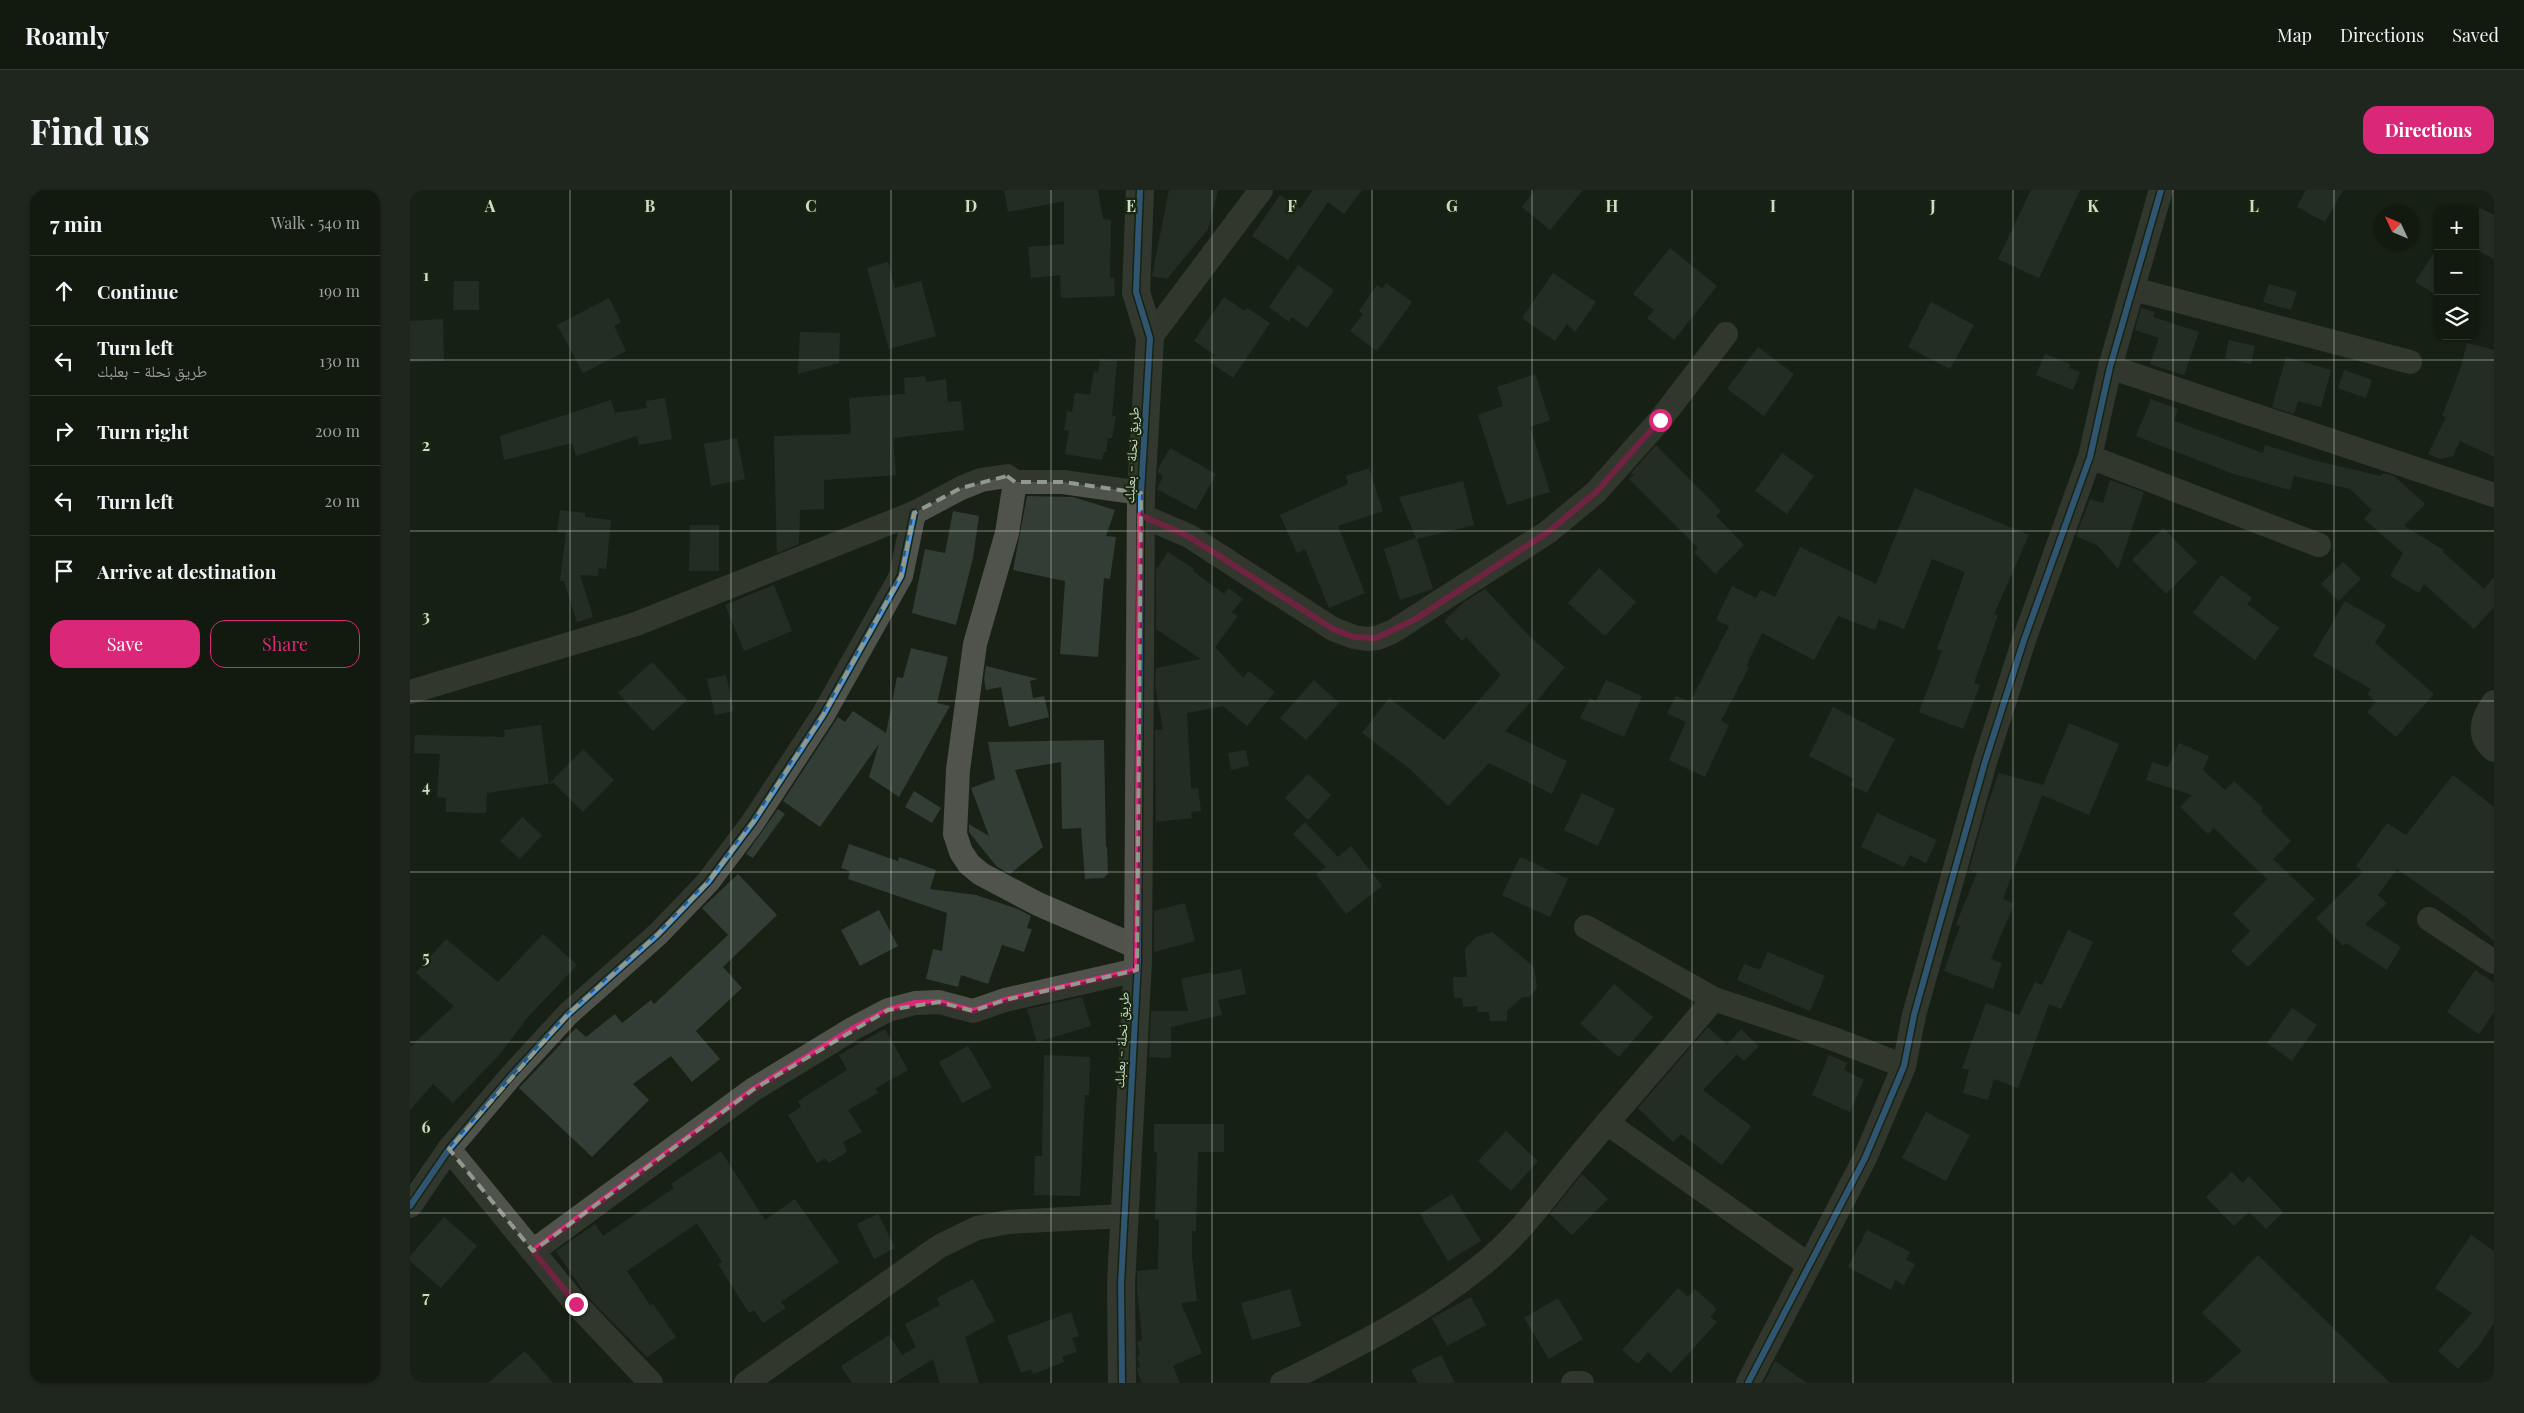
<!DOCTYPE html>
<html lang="en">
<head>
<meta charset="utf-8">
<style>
	body { margin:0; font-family:"Playfair Display","Noto Naskh Arabic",serif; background:#1f261d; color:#f1f3f6 }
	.controls { position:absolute; right:15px; top:15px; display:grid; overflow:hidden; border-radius:10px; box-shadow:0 1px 4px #0004 }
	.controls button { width:45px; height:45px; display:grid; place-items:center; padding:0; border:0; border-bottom:1px solid #31382f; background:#12190f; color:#f1f3f6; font:25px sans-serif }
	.compass { position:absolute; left:1964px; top:15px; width:45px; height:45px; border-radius:50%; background:#12190f; box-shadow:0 1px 4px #0004; rotate:314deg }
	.stop { position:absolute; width:15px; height:15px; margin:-11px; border:4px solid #db2777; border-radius:50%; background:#fff }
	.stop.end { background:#db2777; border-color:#fff; box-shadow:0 1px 5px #0008 }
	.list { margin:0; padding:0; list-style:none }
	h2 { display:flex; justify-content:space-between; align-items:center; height:65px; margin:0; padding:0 20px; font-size:21px }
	h2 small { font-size:16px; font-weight:400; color:#9ca09e }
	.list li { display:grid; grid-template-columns:32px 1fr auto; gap:15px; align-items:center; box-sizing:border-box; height:70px; padding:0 20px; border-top:1px solid #31382f }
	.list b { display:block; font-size:19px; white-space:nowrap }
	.list p { margin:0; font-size:16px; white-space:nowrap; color:#9ca09e }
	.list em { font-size:16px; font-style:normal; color:#9ca09e }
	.actions { display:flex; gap:10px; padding:15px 20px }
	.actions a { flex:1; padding:11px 0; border:1px solid #db2777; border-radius:15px; text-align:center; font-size:18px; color:#db2777 }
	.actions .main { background:#db2777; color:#fff }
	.icon { flex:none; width:28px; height:28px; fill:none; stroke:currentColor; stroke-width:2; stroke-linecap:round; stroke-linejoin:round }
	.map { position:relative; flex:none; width:2084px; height:1193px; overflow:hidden; border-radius:15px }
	header { display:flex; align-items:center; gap:30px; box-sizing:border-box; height:70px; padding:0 25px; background:#12190f; border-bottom:1px solid #31382f }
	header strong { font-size:24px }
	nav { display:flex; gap:28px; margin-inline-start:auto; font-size:18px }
	.intro { display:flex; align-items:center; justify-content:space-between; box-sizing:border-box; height:120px; padding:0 30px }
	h1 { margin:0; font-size:35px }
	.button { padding:12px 22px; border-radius:15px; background:#db2777; color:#fff; font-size:18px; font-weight:700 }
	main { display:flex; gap:30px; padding:0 30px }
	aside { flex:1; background:#12190f; border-radius:15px; box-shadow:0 1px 4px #0004 }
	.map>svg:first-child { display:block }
	.building { fill:#313d35 }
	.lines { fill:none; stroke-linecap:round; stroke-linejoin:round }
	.street { stroke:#50524c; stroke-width:24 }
	.secondary { stroke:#53544e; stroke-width:28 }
	.cycleway-casing { stroke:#16260f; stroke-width:9 }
	.cycleway { stroke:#4d94e3; stroke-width:6 }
	.route { stroke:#db2777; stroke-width:6 }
	.marked { fill:none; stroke:#909a8c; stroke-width:4; stroke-dasharray:10 6; stroke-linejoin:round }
	.grid { fill:none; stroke:#d0dbcc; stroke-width:1; stroke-opacity:0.55 }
	.labels { text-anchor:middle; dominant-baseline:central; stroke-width:4.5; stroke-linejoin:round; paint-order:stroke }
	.street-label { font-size:14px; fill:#d0dbcc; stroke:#16260f }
	.grid-label { font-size:16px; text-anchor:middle; font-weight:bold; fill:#d0dbcc; stroke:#16260f; stroke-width:4.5; stroke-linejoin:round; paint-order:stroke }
</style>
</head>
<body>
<header>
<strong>Roamly</strong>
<nav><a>Map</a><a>Directions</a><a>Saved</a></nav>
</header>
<div class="intro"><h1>Find us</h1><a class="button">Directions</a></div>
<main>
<aside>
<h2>7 min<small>Walk · 540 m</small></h2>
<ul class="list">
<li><svg class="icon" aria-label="ahead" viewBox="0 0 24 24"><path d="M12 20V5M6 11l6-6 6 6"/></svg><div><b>Continue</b></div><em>190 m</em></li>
<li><svg class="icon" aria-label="left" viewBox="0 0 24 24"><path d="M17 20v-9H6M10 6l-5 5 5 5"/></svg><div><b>Turn left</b><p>طريق نحلة - بعلبك</p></div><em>130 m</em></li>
<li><svg class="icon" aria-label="right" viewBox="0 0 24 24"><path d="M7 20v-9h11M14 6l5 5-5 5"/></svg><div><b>Turn right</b></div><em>200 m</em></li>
<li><svg class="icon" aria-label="left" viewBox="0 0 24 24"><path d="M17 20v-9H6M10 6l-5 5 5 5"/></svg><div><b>Turn left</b></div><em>20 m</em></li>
<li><svg class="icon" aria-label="arrive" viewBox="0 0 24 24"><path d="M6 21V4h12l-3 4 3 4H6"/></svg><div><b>Arrive at destination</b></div></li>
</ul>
<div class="actions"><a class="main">Save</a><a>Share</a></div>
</aside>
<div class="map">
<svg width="2084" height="1193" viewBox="0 0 2084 1193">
	<rect width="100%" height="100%" fill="#182114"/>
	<g class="building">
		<polygon points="594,0 688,0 693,29 701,30 700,88 704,87 705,106 651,108 650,85 621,88 618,57 654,54 654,11 598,22"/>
		<polygon points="759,0 808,0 798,39 757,89 742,86"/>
		<polygon points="903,0 952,0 934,24 918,12 878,70 842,46 870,5 890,19"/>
		<polygon points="1125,0 1173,0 1140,40 1112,17"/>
		<polygon points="1621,0 1670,0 1629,88 1588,69"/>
		<polygon points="1896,0 1933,0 1915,32 1887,17"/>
		<polygon points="2070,18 2084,25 2084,69 2065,59 2065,28"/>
		<polygon points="2028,57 2028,106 2005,92"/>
		<polygon points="1260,58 1307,96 1264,150 1237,128 1244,120 1223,104"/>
		<polygon points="478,72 485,98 511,91 526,146 479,159 457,78"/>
		<polygon points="888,75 924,100 897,138 882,127 879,132 859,117"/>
		<polygon points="1143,83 1186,112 1165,142 1157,134 1145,151 1112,128"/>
		<polygon points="44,91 69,91 69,120 43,120"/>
		<polygon points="976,93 1002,112 967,161 940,141 953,124 949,121 967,95 972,99"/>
		<polygon points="1859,94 1887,102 1881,120 1853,112"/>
		<polygon points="814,107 835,121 837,118 860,133 823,188 800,172 805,165 784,151"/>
		<polygon points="199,108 211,132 204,136 216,161 173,183 147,135"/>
		<polygon points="1521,112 1564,135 1540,179 1498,157"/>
		<polygon points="1731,118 1745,122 1743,127 1789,142 1774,185 1740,174 1749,148 1725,140"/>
		<polygon points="33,129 34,171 0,172 0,131"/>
		<polygon points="390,142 430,143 429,173 388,184"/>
		<polygon points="1819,150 1845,156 1841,174 1815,168"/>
		<polygon points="2057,153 2084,160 2084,267 2050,251 2043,266 2031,269 2018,264 2036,227 2032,226 2050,180"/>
		<polygon points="1348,157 1384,184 1354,226 1317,199"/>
		<polygon points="1635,164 1660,174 1659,178 1670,182 1663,200 1626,185"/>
		<polygon points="1876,167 1921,180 1911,217 1888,211 1884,224 1862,217"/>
		<polygon points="690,169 707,171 702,226 706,226 702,248 698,248 696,262 694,262 692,270 655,264 659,241 654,240 657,221 662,222 665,203 680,205 684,181 688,182"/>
		<polygon points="1934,180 1962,190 1956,208 1928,198"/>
		<polygon points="1125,184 1140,230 1120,237 1140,302 1097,315 1068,225 1093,216 1087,197"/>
		<polygon points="515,186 516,192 536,189 538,212 551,211 554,240 483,248 486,285 414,290 414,319 390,320 389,354 367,363 364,246 441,244 439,208 495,204 494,188"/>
		<polygon points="255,208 262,249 229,255 227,246 166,266 162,253 94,270 90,246 201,210 205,223 237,218 236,211"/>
		<polygon points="1741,209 1768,219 1764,231 1853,263 1855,255 1903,270 1970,286 1974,283 1984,286 2015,314 1994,336 2034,360 2033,362 2074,399 2084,387 2084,417 2064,439 2014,394 2009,403 1980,386 1993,363 1954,329 1962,320 1940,299 1884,286 1880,300 1821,283 1726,246"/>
		<polygon points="327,248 335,289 301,296 294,254"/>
		<polygon points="1246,255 1311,321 1306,326 1334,355 1305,384 1284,362 1288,358 1219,289 1224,285 1221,283"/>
		<polygon points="760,258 806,284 786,320 747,299 753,286 748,283 748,279"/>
		<polygon points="1372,263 1404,286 1377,324 1345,301"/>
		<polygon points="959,278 973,321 928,336 955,403 919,418 895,359 887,363 870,325 938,294 936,286"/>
		<polygon points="1700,290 1734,302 1708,379 1688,356 1666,346 1680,309 1693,313"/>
		<polygon points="1053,291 1064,335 1007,349 1023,399 990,410 974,359 1006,348 989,307"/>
		<polygon points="1505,298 1619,345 1584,424 1588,425 1564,493 1570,495 1553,539 1509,522 1532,461 1527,459 1555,382 1522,369 1494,439 1469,429 1465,440 1428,426 1404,470 1352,443 1336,476 1339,477 1311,531 1319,535 1295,587 1259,570 1276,532 1257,523 1266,506 1280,512 1319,436 1306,430 1322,396 1346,408 1351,400 1365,407 1390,357 1466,394"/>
		<polygon points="617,306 663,307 705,320 696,346 706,347 700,389 694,388 688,467 650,464 655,391 603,380"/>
		<polygon points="150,320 175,323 175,327 201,330 196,379 189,378 188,386 170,385 183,427 167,432 154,391 150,391 156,343 147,342"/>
		<polygon points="543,321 569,326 563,368 546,435 502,423 515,359 535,363"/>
		<polygon points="280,335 309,335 309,381 279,381"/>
		<polygon points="1753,338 1787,372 1756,404 1722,370"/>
		<polygon points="758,362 784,379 783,381 814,404 819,398 833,409 822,422 828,426 805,457 833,488 839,481 865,502 837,536 813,516 777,523 781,599 788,598 791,621 781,622 782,628 746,632 745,540 753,540 745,495 746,478 791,469 746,439 746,380"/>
		<polygon points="1933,372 1951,389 1929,411 1911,394"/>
		<polygon points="1189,378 1226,412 1195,446 1158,413"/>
		<polygon points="1811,385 1842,408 1837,414 1869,438 1845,470 1783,423"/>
		<polygon points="364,395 382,441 334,461 315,415"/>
		<polygon points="1075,399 1119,446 1155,477 1125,513 1122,510 1095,541 1157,571 1142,604 1079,573 1038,616 1000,579 952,543 979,508 1034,550 1091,485 1056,447 1052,451 1034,431 1054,412"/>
		<polygon points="1935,411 1976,435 1965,453 2024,504 1986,547 1957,522 1966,512 1957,504 1961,499 1903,466"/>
		<polygon points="501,458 538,467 527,513 540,516 489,607 459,587 469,554 410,637 373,611 428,527 435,532 443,521 476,543 487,487 493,488"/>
		<polygon points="242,472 277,510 243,541 208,503"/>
		<polygon points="576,476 628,489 620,491 623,508 634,506 639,527 599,537 591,497 576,500 574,489"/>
		<polygon points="316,485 324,521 305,525 297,489"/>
		<polygon points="904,490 929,513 896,550 870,528"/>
		<polygon points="1196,490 1232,506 1214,547 1170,528 1180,508 1186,511"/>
		<polygon points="1423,517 1485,549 1457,603 1440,595 1444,589 1399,566"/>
		<polygon points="1659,533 1709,554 1679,625 1632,605 1593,709 1604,714 1581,769 1592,773 1583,799 1534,781 1550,736 1546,734 1567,683 1559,680 1577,616 1589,583 1633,595"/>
		<polygon points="131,535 139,594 173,559 204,590 173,622 144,593 77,603 76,623 36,622 36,608 27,607 30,564 4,563 5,545 95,547 94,540"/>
		<polygon points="694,550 696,657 697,657 698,684 693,688 675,689 671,638 652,639 651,572 605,580 633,657 600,684 587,677 559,642 559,634 579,646 561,598 585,589 578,552"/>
		<polygon points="1769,553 1799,566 1793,580 1815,600 1824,591 1853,618 1851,621 1881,651 1863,669 1905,709 1838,777 1821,761 1840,741 1823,724 1857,689 1804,638 1798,644 1770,617 1782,605 1736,590 1742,572 1758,577"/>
		<polygon points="836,560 839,576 821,580 818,563"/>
		<polygon points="898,584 921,605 898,630 875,608"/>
		<polygon points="2043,585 2084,617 2084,751 2057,728 1987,679 1968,705 1977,713 1955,734 1991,757 1977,780 1936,753 1933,756 1906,728 1953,682 1946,676 1977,633 1996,645"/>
		<polygon points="504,601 531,618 522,633 495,617"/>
		<polygon points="1172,603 1205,619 1188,656 1154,640"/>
		<polygon points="368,619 375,624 343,668 336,664"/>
		<polygon points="1467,623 1527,650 1516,673 1500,665 1494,677 1451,657"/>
		<polygon points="112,627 132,645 110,669 90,651"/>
		<polygon points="895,632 928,667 941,656 972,696 936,724 906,684 916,677 883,644"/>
		<polygon points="439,654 488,671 489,667 526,680 520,699 566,705 608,719 621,726 617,738 622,739 614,762 592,755 578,794 551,785 548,797 516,789 523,759 532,761 537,723 438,689 440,681 431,678"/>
		<polygon points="1110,667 1158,689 1140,727 1092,705"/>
		<polygon points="328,684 367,725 313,777 332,798 286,841 310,869 282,892 261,866 223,894 239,910 182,967 109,898 166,838 176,847 205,824 212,833 241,810 244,814 318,745 292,718"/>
		<polygon points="775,713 785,751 744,762 744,721"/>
		<polygon points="469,720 488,756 450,776 431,740"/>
		<polygon points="1658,740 1683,752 1651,819 1639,814 1608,898 1584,889 1578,910 1553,903 1559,880 1552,878 1576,813 1609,825 1625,792 1632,795"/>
		<polygon points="1082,742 1124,777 1127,798 1119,807 1112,807 1097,821 1097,831 1080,831 1079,822 1068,822 1067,816 1053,817 1052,808 1044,808 1043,787 1057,787 1055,759 1066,747"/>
		<polygon points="133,744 167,775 118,827 89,865 43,913 23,894 0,920 0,857 44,816 6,783 36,749 88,792"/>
		<polygon points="1358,762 1415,786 1400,821 1327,790 1334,774 1350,780"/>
		<polygon points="831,779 836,804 808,810 812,825 761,837 761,868 739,867 741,821 778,821 771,789 802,782 802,785"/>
		<polygon points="2065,780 2084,793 2084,822 2069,844 2037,822"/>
		<polygon points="1204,794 1243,827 1209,867 1170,834"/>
		<polygon points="672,807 681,836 627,852 617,819"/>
		<polygon points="1882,818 1907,835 1882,871 1857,853"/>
		<polygon points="1298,837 1327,864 1293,900 1341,936 1312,975 1271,944 1263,952 1228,918"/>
		<polygon points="475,839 498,880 466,898 468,903 438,920 452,942 433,952 437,962 419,973 415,968 407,973 378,925 391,917 388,911 437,880 429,865"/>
		<polygon points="1331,839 1349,856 1334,871 1317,855"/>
		<polygon points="558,856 582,897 552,913 529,872"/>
		<polygon points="634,865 680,867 679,905 675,905 670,1006 624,1005 625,966 632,966"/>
		<polygon points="1419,865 1437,873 1434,880 1454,890 1440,922 1402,905"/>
		<polygon points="1516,922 1560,945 1536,991 1492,968"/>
		<polygon points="744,934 814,934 814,962 788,962 786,1041 782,1041 782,1066 787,1111 771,1113 792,1163 763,1176 770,1193 732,1193 728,1183 727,1178 731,1177 727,1168 730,1163 727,1152 732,1150 727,1098 727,1081 748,1079 749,1030 745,1029 747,962 744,962"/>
		<polygon points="1096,941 1128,971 1101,1001 1068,971"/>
		<polygon points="311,961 355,1030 385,1009 429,1072 371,1112 376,1118 353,1133 344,1120 339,1123 308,1074 312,1072 287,1033 217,1081 240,1115 243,1114 266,1147 237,1167 176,1105 146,1061 185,1034 193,1046 264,998 261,994"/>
		<polygon points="1822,982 1832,993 1839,986 1873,1022 1856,1039 1839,1022 1824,1036 1796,1007"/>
		<polygon points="1172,984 1198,1009 1162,1045 1140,1024"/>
		<polygon points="1042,1004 1071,1051 1038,1071 1010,1024"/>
		<polygon points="468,1024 485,1058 464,1069 447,1034"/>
		<polygon points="34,1027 67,1056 31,1098 0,1071 0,1066"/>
		<polygon points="1457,1040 1500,1062 1496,1070 1505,1074 1494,1095 1485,1090 1481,1100 1438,1077"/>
		<polygon points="2061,1045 2084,1061 2084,1133 2068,1157 2048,1179 2028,1161 2062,1123 2025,1098"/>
		<polygon points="1848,1065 1955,1169 1980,1193 1795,1193 1832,1161 1792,1123"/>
		<polygon points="563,1089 585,1131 555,1147 569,1193 530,1193 523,1169 484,1193 442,1193 431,1176 479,1145 492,1165 506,1157 495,1134 530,1115 527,1108"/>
		<polygon points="1268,1098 1278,1107 1285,1099 1307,1119 1300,1127 1307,1132 1261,1183 1238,1162 1228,1174 1212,1160"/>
		<polygon points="880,1099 891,1136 842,1150 831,1113"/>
		<polygon points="1061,1107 1076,1135 1037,1156 1022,1128"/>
		<polygon points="1148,1108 1173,1149 1139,1169 1114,1128"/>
		<polygon points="661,1122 669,1146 662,1148 667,1162 652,1167 654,1172 623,1184 621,1179 611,1183 597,1146"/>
		<polygon points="115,1161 143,1193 78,1193"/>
		<polygon points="1031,1165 1045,1193 1008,1193 1001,1180"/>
		<polygon points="1365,1171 1397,1193 1354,1193"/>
	</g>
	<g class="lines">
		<g class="street">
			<polyline points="1723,99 2000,172"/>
			<polyline points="740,148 851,0"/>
			<polyline points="1700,177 2084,305"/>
			<polyline points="1680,267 1909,355"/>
			<polyline points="605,292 597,343 565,454 548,580 545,644 551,662 559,674 571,684 628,714 727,757"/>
			<polyline points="730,325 779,346 923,439 944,447 957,449 967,448 982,442 1138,342 1186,302 1250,230 1316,144"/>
			<polyline points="0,502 226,434 504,323 551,298 571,290 597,286 605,292 653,292 731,303"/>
			<path d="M2084,512C2072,529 2066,545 2084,560"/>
			<polyline points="2019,729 2084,772"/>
			<polyline points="1176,737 1304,809 1421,848 1494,876"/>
			<polyline points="1197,933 1399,1075"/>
			<polyline points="39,959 166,1114 241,1193"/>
			<polyline points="0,1016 39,959 101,886 158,824 248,744 298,692 343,632 413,525 491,386 504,323"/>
			<polyline points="123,1061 344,899 444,838 478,820 505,813 529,812 563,821 595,810 727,780"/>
			<polyline points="336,1193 530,1056 567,1038 598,1032 715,1026"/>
			<path d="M872,1193C943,1158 1011,1125 1073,1074C1112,1043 1139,1002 1171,964C1214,912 1260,861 1304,809"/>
			<polyline points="1163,1193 1172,1193"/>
			<polyline points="1338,1193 1455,968 1494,876 1504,825 1575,572 1614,450 1680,267 1700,177 1751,0"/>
		</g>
		<polyline class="secondary" points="712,1193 711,1094 728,771 731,303 740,148 726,102 730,0"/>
		<defs>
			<g id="cycleway">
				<polyline points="0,1016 39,959 101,886 158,824 248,744 298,692 343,632 413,525 491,386 504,323"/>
				<polyline points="712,1193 711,1094 728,771 731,303 740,148 726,102 730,0"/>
				<polyline points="1338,1193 1455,968 1494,876 1504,825 1575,572 1614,450 1680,267 1700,177 1751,0"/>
			</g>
		</defs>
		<use href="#cycleway" class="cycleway-casing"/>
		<use href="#cycleway" class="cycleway"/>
	</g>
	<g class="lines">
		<polyline class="route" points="166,1114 123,1061 344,899 444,838 478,820 505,813 529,812 563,821 595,810 727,780 730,325 778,346 923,439 944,447 966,448 1004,430 1138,342 1186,302 1250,230"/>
	</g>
	<path d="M0 0H2084V1193H0ZM597,286L605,292H653L731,303L727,780L595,810L563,821L529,812L478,820L344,899L123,1061L39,959L158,824L248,744L298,692L343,632L413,525L491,386L504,323L551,298Z" fill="#182114" fill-opacity=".55" fill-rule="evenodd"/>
	<path class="marked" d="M597,286L605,292H653L731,303L727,780L595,810L563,821L529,812L478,820L344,899L123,1061L39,959L158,824L248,744L298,692L343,632L413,525L491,386L504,323L551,298Z"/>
	<path class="grid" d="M160,0V1193M321,0V1193M481,0V1193M641,0V1193M802,0V1193M962,0V1193M1122,0V1193M1282,0V1193M1443,0V1193M1603,0V1193M1763,0V1193M1924,0V1193M0,170H2084M0,341H2084M0,511H2084M0,682H2084M0,852H2084M0,1023H2084"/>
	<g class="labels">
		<g class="street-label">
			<text transform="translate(721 265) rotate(-87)">طريق نحلة - بعلبك</text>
			<text transform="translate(711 850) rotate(-87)">طريق نحلة - بعلبك</text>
		</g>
	</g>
	<g class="grid-label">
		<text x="80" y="22">A</text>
		<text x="240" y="22">B</text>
		<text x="401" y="22">C</text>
		<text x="561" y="22">D</text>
		<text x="721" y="22">E</text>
		<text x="882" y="22">F</text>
		<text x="1042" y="22">G</text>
		<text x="1202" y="22">H</text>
		<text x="1363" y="22">I</text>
		<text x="1523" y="22">J</text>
		<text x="1683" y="22">K</text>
		<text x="1844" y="22">L</text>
		<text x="16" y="91">1</text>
		<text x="16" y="261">2</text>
		<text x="16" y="432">3</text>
		<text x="16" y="602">4</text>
		<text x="16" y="773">5</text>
		<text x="16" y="943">6</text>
		<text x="16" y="1113">7</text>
	</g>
</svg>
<div class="controls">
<button>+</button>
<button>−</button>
<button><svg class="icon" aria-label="layers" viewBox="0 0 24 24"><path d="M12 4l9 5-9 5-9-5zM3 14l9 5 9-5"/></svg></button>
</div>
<svg class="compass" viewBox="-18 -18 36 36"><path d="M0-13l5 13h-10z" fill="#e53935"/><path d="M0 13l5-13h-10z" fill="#9ca09e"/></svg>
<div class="stop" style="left:1250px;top:230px"></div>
<div class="stop end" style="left:166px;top:1114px"></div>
</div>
</main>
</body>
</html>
